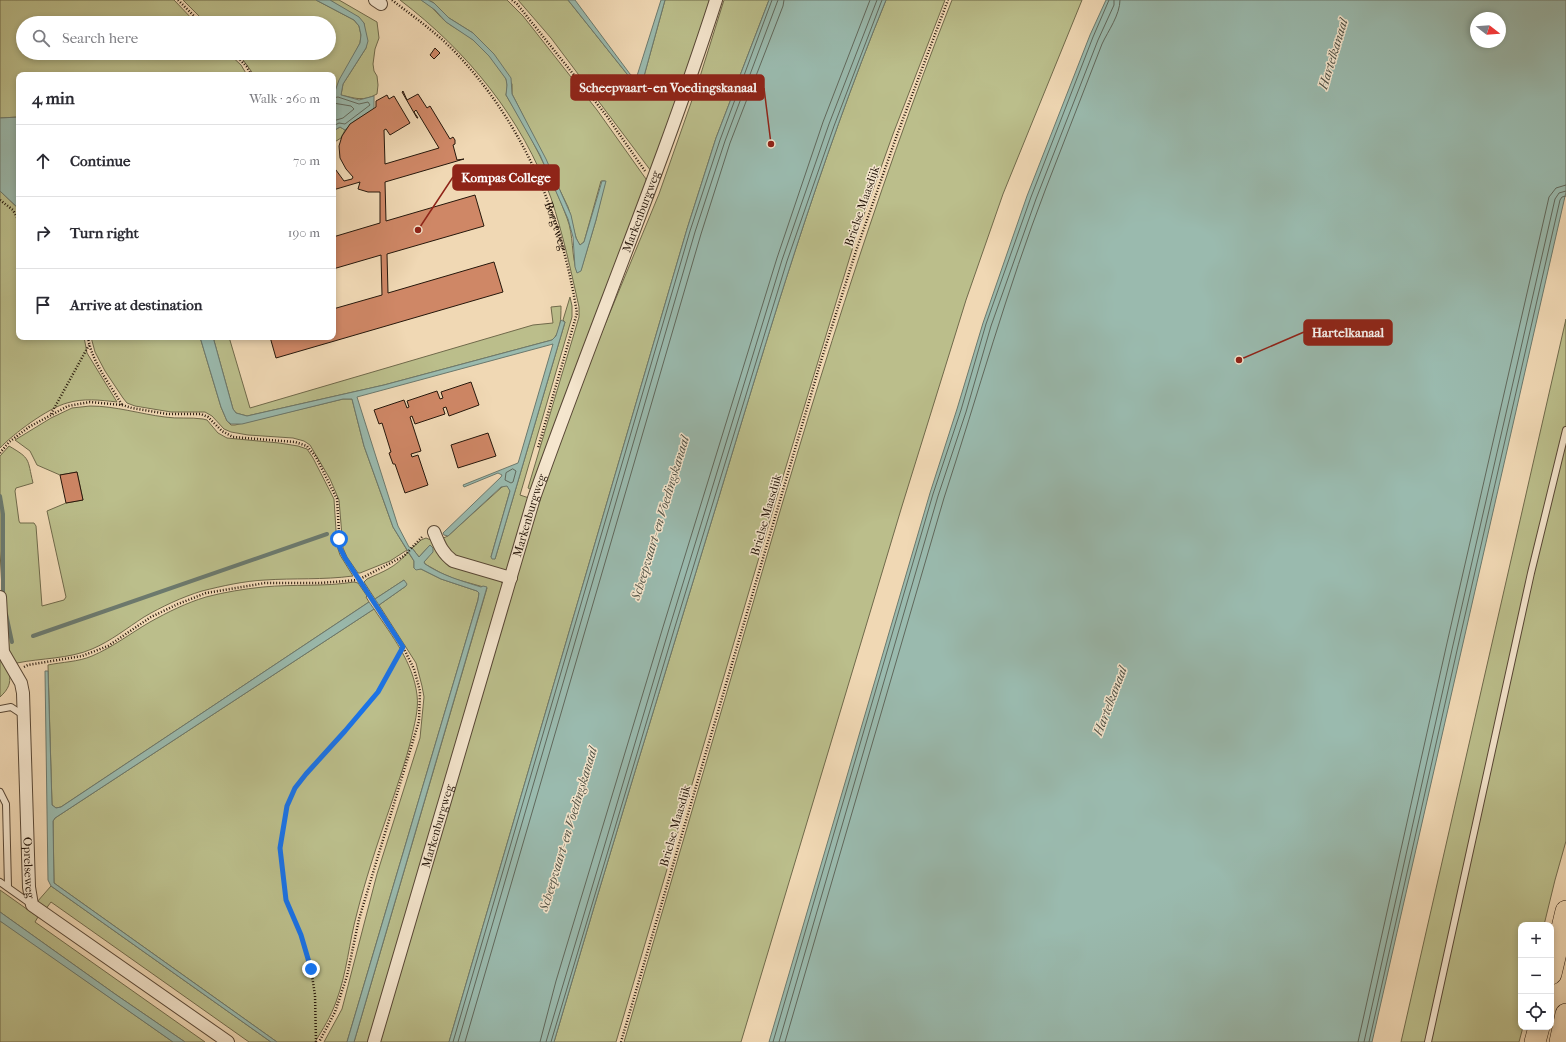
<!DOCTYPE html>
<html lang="en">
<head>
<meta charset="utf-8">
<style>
	body { margin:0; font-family:"IM FELL French Canon",serif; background:#f2f2f3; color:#2b2b33 }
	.controls { position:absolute; right:12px; bottom:12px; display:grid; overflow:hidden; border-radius:8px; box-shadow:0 2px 6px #0003 }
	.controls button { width:36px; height:36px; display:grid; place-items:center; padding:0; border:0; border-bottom:1px solid #e1e1e2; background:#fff; color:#2b2b33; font:20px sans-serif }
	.compass { position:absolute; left:1470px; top:12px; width:36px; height:36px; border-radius:50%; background:#fff; box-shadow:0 2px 6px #0003; rotate:107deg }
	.stop { position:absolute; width:12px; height:12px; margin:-9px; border:3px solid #1a73e8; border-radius:50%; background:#fff }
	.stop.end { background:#1a73e8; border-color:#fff; box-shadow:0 1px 4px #0008 }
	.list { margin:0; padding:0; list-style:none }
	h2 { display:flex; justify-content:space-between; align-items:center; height:52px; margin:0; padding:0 16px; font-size:17px }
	h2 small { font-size:13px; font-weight:400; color:#7c7c81 }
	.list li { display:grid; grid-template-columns:26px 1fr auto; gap:12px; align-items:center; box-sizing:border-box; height:72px; padding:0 16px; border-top:1px solid #e1e1e2 }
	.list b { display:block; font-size:15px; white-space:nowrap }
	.list em { font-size:13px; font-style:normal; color:#7c7c81 }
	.icon { flex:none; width:22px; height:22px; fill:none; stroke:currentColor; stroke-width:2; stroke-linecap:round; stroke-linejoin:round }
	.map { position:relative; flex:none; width:1566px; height:1042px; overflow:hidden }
	.search { position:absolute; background:#fff; box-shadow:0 2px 6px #0003; left:16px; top:16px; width:320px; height:44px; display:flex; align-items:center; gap:10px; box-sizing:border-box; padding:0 14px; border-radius:22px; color:#7c7c81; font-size:15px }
	.panel { position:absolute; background:#fff; box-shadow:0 2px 6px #0003; left:16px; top:72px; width:320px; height:268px; border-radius:8px }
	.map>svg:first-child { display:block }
	.green { fill:#bbbe8b; stroke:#706a4b }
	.water { fill:#9abaae; stroke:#6c796d; fill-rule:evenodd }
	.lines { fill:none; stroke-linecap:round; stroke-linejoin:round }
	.shore { stroke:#60685c; stroke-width:1 }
	.stream { stroke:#6c796d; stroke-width:4 }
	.building { fill:#cf8766; stroke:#26170b }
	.lane-casing { stroke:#584735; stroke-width:8 }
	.street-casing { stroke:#584735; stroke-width:14 }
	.highway-casing { stroke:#26170b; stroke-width:22 }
	.path { stroke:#26170b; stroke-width:2.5; stroke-dasharray:1 2; stroke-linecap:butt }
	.lane { stroke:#f5e6ce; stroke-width:6 }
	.street { stroke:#f5e6ce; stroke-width:12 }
	.highway { stroke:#f0d8b4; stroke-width:21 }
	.route { stroke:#1a73e8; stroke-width:5 }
	.labels { text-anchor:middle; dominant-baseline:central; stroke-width:3; stroke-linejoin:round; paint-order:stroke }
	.street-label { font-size:12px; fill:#26170b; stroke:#f5e6ce }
	.water-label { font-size:13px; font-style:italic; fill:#4f5044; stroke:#f5e6ce }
	.leader { fill:none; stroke:#8f2418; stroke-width:1.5 }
	.callout-dot { fill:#8f2418; stroke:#f5e6ce; stroke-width:1.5 }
	.callout { fill:#8f2418; stroke:#8f2418; stroke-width:1.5 }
	.callout-label { font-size:13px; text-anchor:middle; font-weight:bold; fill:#fff }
</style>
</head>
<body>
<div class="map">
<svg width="1566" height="1042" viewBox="0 0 1566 1042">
	<rect width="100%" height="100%" fill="#f0d8b4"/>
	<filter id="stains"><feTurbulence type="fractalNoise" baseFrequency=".005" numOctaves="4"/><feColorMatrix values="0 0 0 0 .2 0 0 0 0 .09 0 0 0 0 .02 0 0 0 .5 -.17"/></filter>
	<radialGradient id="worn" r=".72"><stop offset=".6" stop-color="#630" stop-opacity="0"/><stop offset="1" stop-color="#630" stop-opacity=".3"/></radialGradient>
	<g class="green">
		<polygon points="0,0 174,0 196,23 23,23 23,53 228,53 241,65 247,75 19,75 19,117 0,118"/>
		<polygon points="183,0 316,0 354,20 359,26 361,35 360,43 333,97 333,75 254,75 238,53 329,53 329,23 206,23"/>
		<path d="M330,0H339L377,22L379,38L375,49L373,64L374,71L377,76L378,85L377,94C363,102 355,98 341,95L343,84L366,48L364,23Z"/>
		<path d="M400,0C406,0 415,0 421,0C431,4 437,14 444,20C453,28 464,32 472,39C483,48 502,67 506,79C508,85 507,89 506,95C530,134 551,175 567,218C574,236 571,255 577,272L581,270L596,220L605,181H601L584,242L580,245C574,239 572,217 568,207C550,169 531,131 512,94V84L481,42L473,33L449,18L434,3L428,0H507L523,16L597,110L646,179L647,186L532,490L528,488L579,317V307C571,271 563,234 551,198C522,118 467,51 400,0Z"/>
		<polygon points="518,0 568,0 635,84 633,98 636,99 641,87 665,0 712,0 651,171 551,38"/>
		<polygon points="724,0 769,0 716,138 687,229 449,1042 380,1042 556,443 659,194 698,83"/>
		<path d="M886,0H945L893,134L856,237L781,483L616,1042H554C607,861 663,680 718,500C769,332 819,163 886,0Z"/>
		<path d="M952,0H1082L1003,194L966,300L902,506L741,1042H624C666,898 709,754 751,610C811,404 873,199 952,0Z"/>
		<polygon points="340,127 345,130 341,138 333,143 333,131"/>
		<path d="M0,191L19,209V337H84L87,353L117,402C100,400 83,398 67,403C48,408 13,434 0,448Z"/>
		<polygon points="570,297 572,306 572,317 520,495 529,498 508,569 504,572 456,559 441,539 448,536 502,487 506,485 509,488 510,491 491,557 495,559 565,322 563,320"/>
		<path d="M561,306C561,317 561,333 552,340L384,385L247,416L236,413L233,409L213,337H229L250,408L533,325L553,323L551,307Z"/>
		<polygon points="1566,319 1566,841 1555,880 1544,925 1521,925 1521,1027 1523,1027 1519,1042 1401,1042"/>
		<polygon points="91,337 200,337 221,407 227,421 231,425 235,425 343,399 352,399 364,446 393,527 407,550 390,561 360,573 358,573 347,557 343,548 339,500 330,479 310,445 304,441 293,438 248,435 231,432 224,429 212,416 205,412 171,412 135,406 127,403 123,398 105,371 95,352"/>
		<path d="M90,406C116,406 140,414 165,417C177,419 190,417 203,419L207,420L218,433L227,438L279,443L298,446L307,449L313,458L334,499L337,546L340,555L353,576C323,580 294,578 265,580C244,581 222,586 202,591C182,597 161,607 144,617C127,628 111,641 92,649C69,659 41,658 17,663L13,661L5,647L0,551V456L9,446C31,459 27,458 33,483L16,488L15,491L19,521L20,523H34L36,526L42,606L64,600L66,597L47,511L66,503L83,500L77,472L60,475L37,465L30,451L15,440L51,418L72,408Z"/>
		<polygon points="426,538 431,540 437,550 499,580 504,585 369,1042 354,1042 487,588 455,579 441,573 425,564 424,562 432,552 430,545 419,557 412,548 421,540"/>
		<path d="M408,552L414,561V568L421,569L441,579L477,591L479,593L478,600L347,1042H324L342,1009L377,874L420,738L424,697L422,686L416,663L379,605L406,586L404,580L375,599L364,582L367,579C384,571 395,568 408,552Z"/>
		<path d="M354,582L358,583L367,596L366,597L369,602L61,807L56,808L52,805L48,665C62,662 78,662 92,656C113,647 131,633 150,622C168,612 186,603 206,597C225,592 244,589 263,587C294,584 324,587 354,582Z"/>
		<path d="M374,609C392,636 413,662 417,695C419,710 414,725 411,740C400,782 384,822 371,864C366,880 361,897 357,913C349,942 347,973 336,1002C331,1016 323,1029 315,1042H277L54,883L53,821L55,818Z"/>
		<path d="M0,650C7,670 18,681 0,697Z"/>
		<polygon points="51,886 271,1042 249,1042 51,902 45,910 37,902"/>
		<polygon points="0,890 38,917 35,922 205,1042 185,1042 115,994 0,912"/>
		<polygon points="0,921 7,925 173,1042 0,1042"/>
	</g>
	<g class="water">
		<polygon points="316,0 330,0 359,17 364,23 368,41 366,48 343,84 341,95 359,100 374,96 374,109 353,122 345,130 340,127 333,131 333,97 339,80 360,43 361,35 359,26 354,20"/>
		<polygon points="421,0 428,0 434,3 449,18 473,33 494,54 511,78 512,94 546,159 571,215 576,238 580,245 584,242 602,181 606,181 596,220 581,271 577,273 575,267 573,237 568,219 540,155 506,95 507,85 506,79 489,56 473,40 446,22 435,10"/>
		<polygon points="568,0 575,0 630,74 636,79 661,0 665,0 641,87 636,99 633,99 635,84"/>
		<path d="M769,0H886C819,163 769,332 718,500C663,680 607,861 554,1042H449L687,229L716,138Z"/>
		<path d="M1106,0H1566V192L1372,1042H769L930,493L957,409L983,323L1027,196L1090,35ZM1476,18H1500V42H1476Z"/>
		<polygon points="19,117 19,209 0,191 0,118"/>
		<path d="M561,320L565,322L495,559H492L491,557L510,491L507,486L501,487L448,536L444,535L443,533L501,477L502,475L498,473L464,487L463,485L518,463L519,460L553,344L357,397L398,526L409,547L412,548L419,557L430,545L433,548V552L424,562L425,564C443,576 462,581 481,587L483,586L487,587L354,1042H347L478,600L479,593L477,591L441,579L421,569L416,570L414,568V561L393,527L364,446L352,399H343L242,424H231L227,421L221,407L200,337H213L233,409L236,413L247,416L384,385L552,340L556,336Z"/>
		<polygon points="404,580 407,584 406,586 379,605 375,599"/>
		<polygon points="369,602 374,609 55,818 53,821 54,883 277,1042 271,1042 51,886 48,880 45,671 48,671 52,805 56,808 61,807"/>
		<polygon points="0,912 115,994 185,1042 173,1042 0,921"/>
	</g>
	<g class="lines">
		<g class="shore">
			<polyline points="333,98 338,97 359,104 368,102 370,105 345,124 339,123 333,126"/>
			<polyline points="333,103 351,106 354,109 343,118 333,121"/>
			<polygon points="513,469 516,471 513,482 511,483 505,480 506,473"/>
			<polyline points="453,1042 690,231 720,140 772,0"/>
			<polyline points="458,1042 695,232 725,141 778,0"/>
			<polyline points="465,1042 701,234 730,143 783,6 784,0"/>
			<polyline points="540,1042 556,981 663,627 777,258 823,122 870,0"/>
			<polyline points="546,1042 669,629 782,260 829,124 877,0"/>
			<polyline points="551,1042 674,630 787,261 834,126 882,0"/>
			<polyline points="773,1042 933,494 961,410 986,324 1031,197 1093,37 1109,0"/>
			<polyline points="779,1042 938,496 966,412 991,326 1036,199 1098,40 1114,5 1114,0"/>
			<path d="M785,1042L944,498C978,394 1007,289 1046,188C1065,140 1083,92 1102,44C1108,31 1120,15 1120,0"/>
			<polyline points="1358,1042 1447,643 1549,197 1556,188 1566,185"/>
			<polyline points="1364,1042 1453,645 1555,199 1559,193 1566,191"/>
			<polyline points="1369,1042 1458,646 1560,200 1562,197 1566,196"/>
		</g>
		<g class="stream">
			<polyline points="0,496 3,514 3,596"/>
			<polyline points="6,614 12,642"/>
			<polyline points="33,636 327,534"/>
		</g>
	</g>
	<g class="building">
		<polygon points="435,48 440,53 434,59 430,55"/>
		<polygon points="403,91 407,100 418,94 427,108 430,106 450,139 453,137 455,140 455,144 453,145 457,160 464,159 385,182 386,221 475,195 484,226 387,254 388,293 494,262 503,292 276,358 270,337 333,337 333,309 382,295 381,255 333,269 333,237 380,223 380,192 368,192 358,189 360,182 333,190 333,166 344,181 352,179 353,177 346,169 340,158 339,146 342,136 350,124 376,107 376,101 387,95 389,99 394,96 410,123 390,135 386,129 384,130 385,164 439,148 416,110 414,112 418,118 417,118 402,92"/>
		<polygon points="471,382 479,405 449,416 446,407 443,408 445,414 415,424 412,416 410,417 421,451 411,454 412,457 418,455 428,485 405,493 395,464 393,464 389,453 391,452 382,423 379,424 374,410 404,400 407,408 409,407 407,401 437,391 440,399 443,398 441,392"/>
		<polygon points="488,433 496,456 458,468 451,445"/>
		<polygon points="77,472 83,500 66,503 60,475"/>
	</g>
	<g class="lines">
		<defs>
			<g id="lane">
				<polyline points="0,709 11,707 23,715"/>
				<polyline points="0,792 6,804 8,887"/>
				<polyline points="0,882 31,904"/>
				<polyline points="1428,1042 1531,573 1566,430"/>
			</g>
			<g id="street">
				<polyline points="375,0 381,4"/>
				<path d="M434,532C439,544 442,553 453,561L511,578"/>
				<path id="s2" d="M0,597L3,652L21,683L23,693L29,887L32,905L228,1042"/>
				<path id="s3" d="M374,1042L534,498C593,331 662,168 716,0"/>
			</g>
			<g id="highway">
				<polyline points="1551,974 1566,911"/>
				<polyline points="1535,1042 1539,1027"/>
				<polyline points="1560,1042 1566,1014"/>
			</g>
		</defs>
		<use href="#lane" class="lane-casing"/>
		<use href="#street" class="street-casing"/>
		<use href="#highway" class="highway-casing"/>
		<g class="path">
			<polyline points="178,0 201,23"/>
			<path id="s1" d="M392,0C414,17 437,33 456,53C525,126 561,215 577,313L538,448"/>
			<polyline points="512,0 517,4 606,115 645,171"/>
			<polyline points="234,53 247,67 251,75"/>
			<polyline points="0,200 13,210 19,221"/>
			<path d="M88,337C91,361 110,384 122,405"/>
			<polyline points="51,414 89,345"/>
			<polyline points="0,453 9,442 29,427 68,406 90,402 122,405 132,408 167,414 201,414 208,417 222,431 233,437 295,442 307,446 316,457 337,499 340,548 345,558 403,647 414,669 420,691 419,721 359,919 347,976 335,1012 319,1042"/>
			<polyline points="24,667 28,665 82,656 108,646 151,617 178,604 206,593 265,583 320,583 358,580 404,556 423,536"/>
			<polyline points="316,1042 315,995 311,969 301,935 286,900 280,848 287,806 295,788 306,774 345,731 378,692 403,648"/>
			<polyline points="621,1042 820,364 857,248 897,135 948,0"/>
		</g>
		<use href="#lane" class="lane"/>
		<use href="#street" class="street"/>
		<use href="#highway" class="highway"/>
	</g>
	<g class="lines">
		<polyline class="route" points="311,969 301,935 286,900 280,848 287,806 295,788 306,774 345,731 378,692 403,647 345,558 340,548 339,539"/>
	</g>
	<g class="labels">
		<g class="street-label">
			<text transform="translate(862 206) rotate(-71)">Brielse Maasdijk</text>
			<text stroke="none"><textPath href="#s3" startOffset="873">Markenburgweg</textPath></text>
			<text stroke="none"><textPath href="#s1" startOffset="285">Borgtweg</textPath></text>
			<text transform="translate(766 515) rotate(-74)">Brielse Maasdijk</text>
			<text stroke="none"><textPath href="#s3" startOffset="549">Markenburgweg</textPath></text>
			<text transform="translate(675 826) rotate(-74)">Brielse Maasdijk</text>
			<text stroke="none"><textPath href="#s3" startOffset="225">Markenburgweg</textPath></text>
			<text stroke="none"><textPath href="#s2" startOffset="276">Oprelseweg</textPath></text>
		</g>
		<g class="water-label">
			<text transform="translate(1333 54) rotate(-73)">Hartelkanaal</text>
			<text transform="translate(660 518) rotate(-73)">Scheepvaart- en Voedingskanaal</text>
			<text transform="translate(1110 701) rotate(-69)">Hartelkanaal</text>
			<text transform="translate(568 829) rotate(-73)">Scheepvaart- en Voedingskanaal</text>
		</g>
	</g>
	<path class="leader" d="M771 144L764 88M418 230L453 177M1239 360L1304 332"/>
	<g class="callout-dot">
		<circle cx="771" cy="144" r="4"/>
		<circle cx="418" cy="230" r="4"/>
		<circle cx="1239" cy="360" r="4"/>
	</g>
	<g class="callout">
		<rect x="571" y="75" width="193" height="25" rx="4"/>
		<rect x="453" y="165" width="106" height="25" rx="4"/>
		<rect x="1304" y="320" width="88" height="25" rx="4"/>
	</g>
	<g class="callout-label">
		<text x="668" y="92">Scheepvaart- en Voedingskanaal</text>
		<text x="506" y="182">Kompas College</text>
		<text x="1348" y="337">Hartelkanaal</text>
	</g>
	<rect width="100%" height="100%" filter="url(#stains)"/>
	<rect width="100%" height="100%" fill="url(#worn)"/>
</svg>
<div class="controls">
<button>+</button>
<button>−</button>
<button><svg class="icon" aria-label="locate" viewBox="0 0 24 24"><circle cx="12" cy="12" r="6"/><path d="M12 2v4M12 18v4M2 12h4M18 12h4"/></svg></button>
</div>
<svg class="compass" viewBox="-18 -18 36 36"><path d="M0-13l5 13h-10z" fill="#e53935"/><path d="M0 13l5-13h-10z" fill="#7c7c81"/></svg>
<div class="stop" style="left:339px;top:539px"></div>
<div class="stop end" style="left:311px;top:969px"></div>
<div class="search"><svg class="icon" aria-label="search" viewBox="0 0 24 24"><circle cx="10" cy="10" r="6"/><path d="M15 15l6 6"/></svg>Search here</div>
<section class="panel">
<h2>4 min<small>Walk · 260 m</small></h2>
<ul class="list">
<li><svg class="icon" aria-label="ahead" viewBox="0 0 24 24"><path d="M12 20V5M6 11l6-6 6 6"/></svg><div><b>Continue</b></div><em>70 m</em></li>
<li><svg class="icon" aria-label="right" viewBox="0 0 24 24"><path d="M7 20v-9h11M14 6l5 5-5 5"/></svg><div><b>Turn right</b></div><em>190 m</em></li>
<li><svg class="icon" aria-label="arrive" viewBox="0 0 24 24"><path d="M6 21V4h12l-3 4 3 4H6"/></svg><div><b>Arrive at destination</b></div></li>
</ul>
</section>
</div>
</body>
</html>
